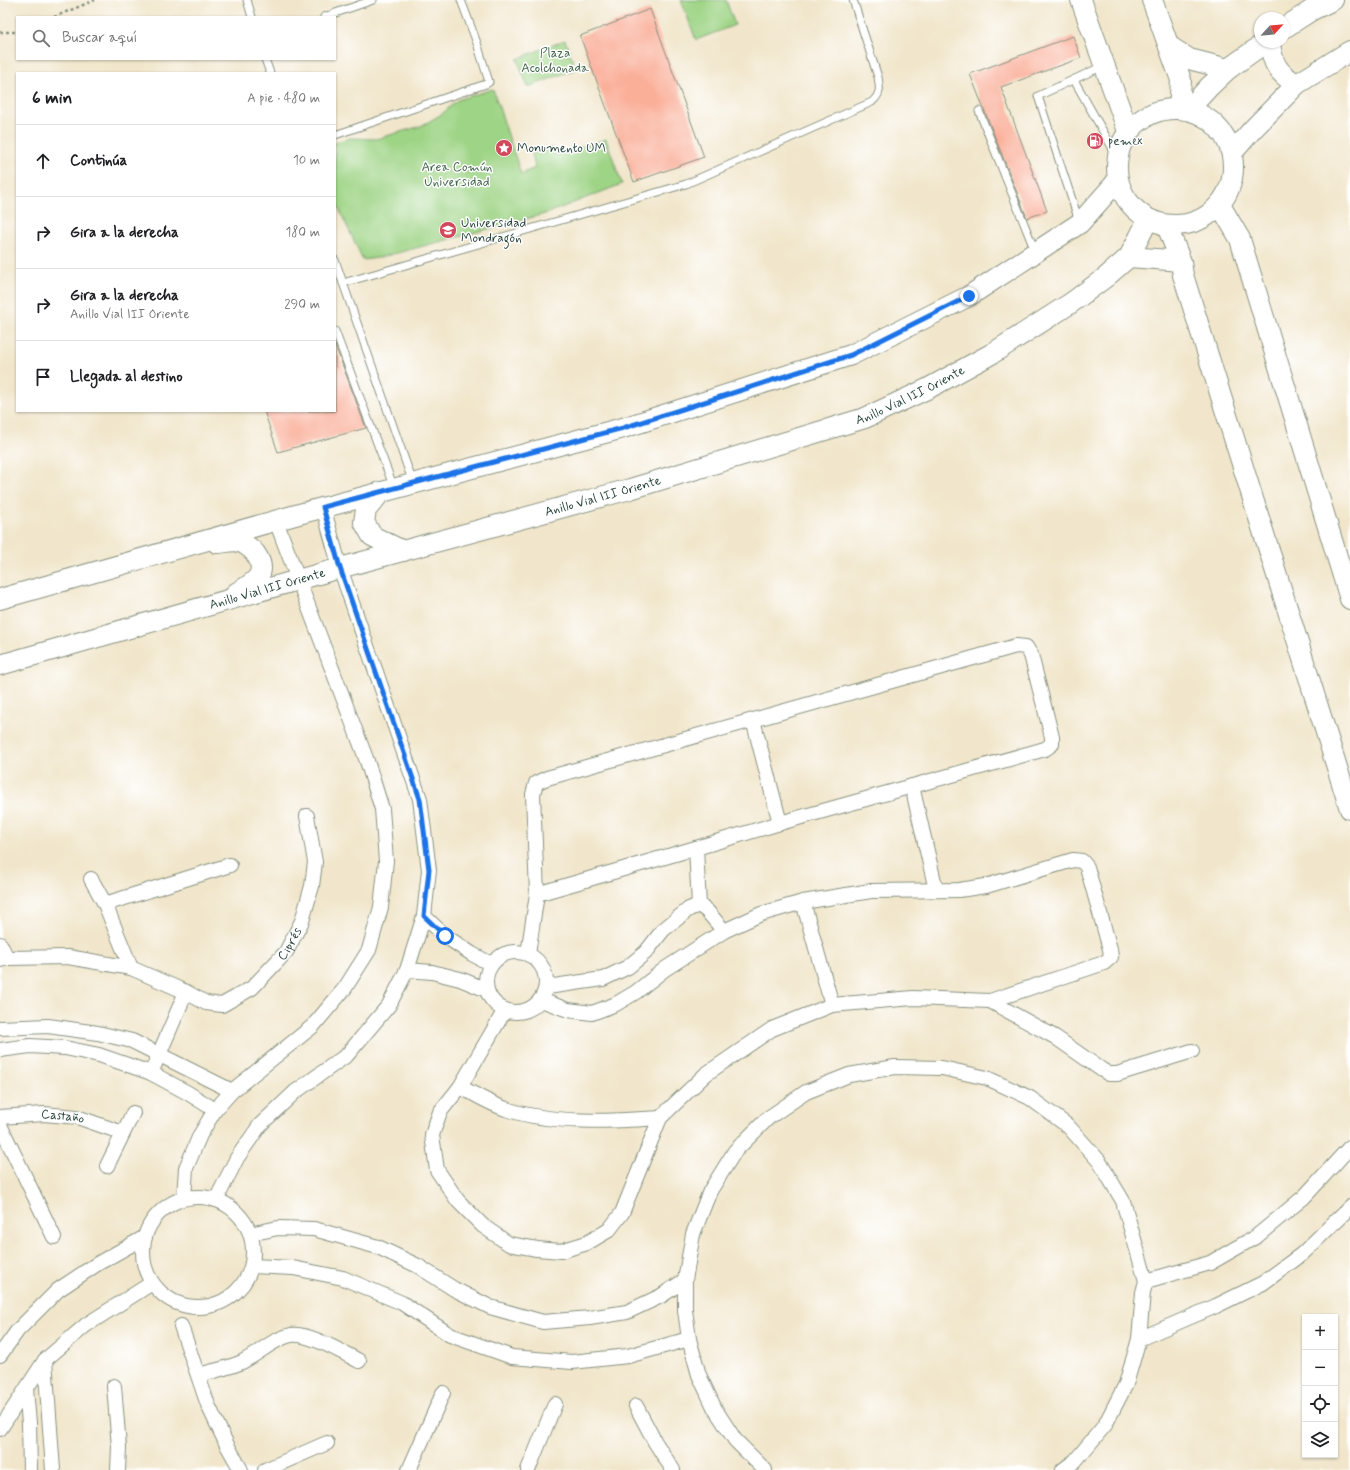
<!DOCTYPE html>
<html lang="es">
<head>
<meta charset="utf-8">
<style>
	body { margin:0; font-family:Mynerve,sans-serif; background:#f2f2f2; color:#202124 }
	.controls { position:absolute; right:12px; bottom:12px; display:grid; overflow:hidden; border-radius:0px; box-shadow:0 1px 3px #0004 }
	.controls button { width:36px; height:36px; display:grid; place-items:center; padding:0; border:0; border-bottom:1px solid #e0e0e0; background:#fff; color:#202124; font:20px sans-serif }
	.compass { position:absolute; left:1254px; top:12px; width:36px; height:36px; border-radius:50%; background:#fff; box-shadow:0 1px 3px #0004; rotate:64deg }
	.stop { position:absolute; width:12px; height:12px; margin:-9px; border:3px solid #1a73e8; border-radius:50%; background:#fff }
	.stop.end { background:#1a73e8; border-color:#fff; box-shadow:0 1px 4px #0008 }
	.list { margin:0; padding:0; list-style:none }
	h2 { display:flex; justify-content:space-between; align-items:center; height:52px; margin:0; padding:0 16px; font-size:17px }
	h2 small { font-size:13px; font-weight:400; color:#757577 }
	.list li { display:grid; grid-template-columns:26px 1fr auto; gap:12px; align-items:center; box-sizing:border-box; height:72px; padding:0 16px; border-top:1px solid #e0e0e0 }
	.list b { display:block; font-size:15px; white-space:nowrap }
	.list p { margin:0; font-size:13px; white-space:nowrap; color:#757577 }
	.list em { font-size:13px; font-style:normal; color:#757577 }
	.icon { flex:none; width:22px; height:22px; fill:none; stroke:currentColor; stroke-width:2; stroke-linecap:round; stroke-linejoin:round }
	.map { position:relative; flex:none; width:1350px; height:1470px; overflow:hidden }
	.search { position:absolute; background:#fff; box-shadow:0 1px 3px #0004; left:16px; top:16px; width:320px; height:44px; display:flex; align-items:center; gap:10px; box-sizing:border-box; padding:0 14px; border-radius:0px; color:#757577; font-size:15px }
	.panel { position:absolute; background:#fff; box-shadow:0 1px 3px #0004; left:16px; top:72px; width:320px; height:340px; border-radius:0px }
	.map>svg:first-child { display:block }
	.green { fill:#9ed485; stroke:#5e885c }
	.building { fill:#faaf99 }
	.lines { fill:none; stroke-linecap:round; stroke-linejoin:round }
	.lane-casing { stroke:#889280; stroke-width:9 }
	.street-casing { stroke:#889280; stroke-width:16 }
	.secondary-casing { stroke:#889280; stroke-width:22 }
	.path { stroke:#889280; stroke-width:2.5; stroke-dasharray:3 3; stroke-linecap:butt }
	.lane { stroke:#fff; stroke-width:7 }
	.street { stroke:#fff; stroke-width:14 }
	.secondary { stroke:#fff; stroke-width:20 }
	.route { stroke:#1a73e8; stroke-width:5 }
	.labels { text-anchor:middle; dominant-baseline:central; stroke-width:3; stroke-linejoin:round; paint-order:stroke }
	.park-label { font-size:13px; fill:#3f6348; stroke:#fff }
	.poi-label { font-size:13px; fill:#1f3d34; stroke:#fff; text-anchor:start }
	.street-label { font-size:13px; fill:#1f3d34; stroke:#fff }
</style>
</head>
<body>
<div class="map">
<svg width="1350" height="1470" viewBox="0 0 1350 1470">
	<rect width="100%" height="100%" fill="#fff"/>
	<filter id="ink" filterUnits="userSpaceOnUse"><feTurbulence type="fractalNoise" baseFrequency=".025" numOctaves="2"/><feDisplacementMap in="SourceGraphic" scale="8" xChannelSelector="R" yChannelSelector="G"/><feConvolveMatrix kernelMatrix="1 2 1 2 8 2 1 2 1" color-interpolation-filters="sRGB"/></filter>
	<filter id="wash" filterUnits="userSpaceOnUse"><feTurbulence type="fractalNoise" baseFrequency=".012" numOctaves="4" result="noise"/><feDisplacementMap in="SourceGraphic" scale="16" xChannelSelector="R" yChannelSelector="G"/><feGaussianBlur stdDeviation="0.9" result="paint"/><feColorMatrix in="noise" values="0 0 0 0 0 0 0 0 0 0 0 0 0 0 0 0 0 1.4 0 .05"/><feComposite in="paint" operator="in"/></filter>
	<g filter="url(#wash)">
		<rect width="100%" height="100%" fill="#f1e6cb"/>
		<g class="green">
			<polygon points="681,0 726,0 735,25 696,40"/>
			<polygon points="565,40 576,69 528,87 517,59"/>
			<polygon points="493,89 521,174 535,168 532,153 552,147 555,155 606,139 622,184 545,214 378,258 363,260 339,209 335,198 335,143 350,138 376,139 421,126 442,114 457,100"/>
		</g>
		<g id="blocks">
			<g class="building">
				<polygon points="650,9 704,157 634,182 580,36"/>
				<polygon points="1073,36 1081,58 1001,87 1047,211 1027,218 970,74"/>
				<polygon points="335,345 366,428 278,452 264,411 335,411"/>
			</g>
		</g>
	</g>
	<g filter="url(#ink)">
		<use href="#blocks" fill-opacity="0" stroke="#889280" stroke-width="1"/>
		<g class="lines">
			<defs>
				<g id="lane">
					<polyline points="247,0 252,17"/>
					<polyline points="324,17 373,0"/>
					<polyline points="265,59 270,73"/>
					<polyline points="1074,80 1117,156"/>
					<polyline points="979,111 1035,251"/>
					<polyline points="335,135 486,84 489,82 477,43 461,0"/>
					<polyline points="1079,221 1038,96 1103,66"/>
					<polyline points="335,260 413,483"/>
					<path d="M343,283L686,184L872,102C881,94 880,88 878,77L853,0"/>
					<polyline points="335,331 394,488"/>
				</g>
				<g id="street">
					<polyline points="753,720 780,823"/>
					<polyline points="912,786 936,890"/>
					<polyline points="696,848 699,905"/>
					<polyline points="91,879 105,904 131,968"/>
					<polyline points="803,902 832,1005"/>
					<polyline points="105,904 230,865"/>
					<polyline points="699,905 707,911 724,931"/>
					<polyline points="424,916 445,936 472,954 491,964"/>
					<polyline points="0,944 7,958"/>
					<circle cx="516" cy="982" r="30"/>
					<polyline points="528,954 537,894 533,794 536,783 547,778 1016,646 1026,647 1031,655 1052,737 1052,744 1045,749 780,823 696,848 537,894"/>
					<path id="s1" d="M0,960L7,958L68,957L131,968L186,992L206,1003L222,1005L252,988L286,952L302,921L312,886L315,862L307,816"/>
					<polyline points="407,970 432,972 460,979 487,990"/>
					<polyline points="547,987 603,979 628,967 646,952 663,930 689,909 699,905"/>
					<polyline points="541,1000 568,1010 592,1013 616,1004 636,992 665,969 724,931 761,914 803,902 871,891 959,890 986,886 1073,860 1082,861 1087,867 1110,949 1111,957 1104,963 990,1001"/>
					<polyline points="505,1010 460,1087 440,1112 432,1135 437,1170 458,1201 483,1226 509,1244 537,1249 561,1251 587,1243 609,1230 622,1213 660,1118 706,1074 772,1029 832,1005 913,998 990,1001 1055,1037 1102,1070 1109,1074 1117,1074 1192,1051"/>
					<polyline points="0,1028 48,1026 98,1033 132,1041 232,1091"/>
					<polyline points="0,1050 30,1046 65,1048 99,1055 151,1073 188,1093 215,1110"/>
					<polyline points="151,1073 186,992"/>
					<path d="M460,1087C475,1094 490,1104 506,1109C553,1125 612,1121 660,1118"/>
					<path id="s2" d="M0,1117L44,1114L77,1117L123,1133"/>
					<polyline points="0,1125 54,1237"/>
					<polyline points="107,1166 133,1113"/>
					<circle cx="198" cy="1252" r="55"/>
					<polyline points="184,1198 186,1168 200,1135 215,1110 232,1091 313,1026 345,988 369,950 381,907 386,861 382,809 367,761 276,521"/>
					<polyline points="216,1200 237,1158 260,1125 295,1092 347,1055 389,1005 407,970 424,916 429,870 420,799 340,568 323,507"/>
					<polyline points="250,1234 278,1228 314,1229 378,1247 418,1266 454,1289 490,1307 543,1322 590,1318 627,1312 661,1296 685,1280"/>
					<polyline points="252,1266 293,1268 343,1278 402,1303 450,1335 512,1357 572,1362 628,1356 689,1339"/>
					<polyline points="1146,1281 1210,1263 1257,1236 1304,1197 1350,1147"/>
					<polyline points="181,1326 208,1405 227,1445 241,1470"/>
					<polyline points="1139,1339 1216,1306 1263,1283 1302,1254 1350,1207"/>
					<polyline points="0,1355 18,1330 58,1290 97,1264 145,1237"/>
					<polyline points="45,1360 53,1470"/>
					<path d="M198,1375C213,1371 229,1368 242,1362C258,1354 273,1339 291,1335C308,1332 344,1353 359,1361"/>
					<polyline points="114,1386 119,1447 118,1470"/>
					<polyline points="26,1390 29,1423 30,1470"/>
					<polyline points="636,1406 655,1442 673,1470"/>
					<polyline points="0,1429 45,1360 86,1325 152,1283"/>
					<polyline points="265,1470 327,1443"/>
					<polyline points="409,1470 443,1393"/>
					<polyline points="528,1470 555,1404"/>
					<polyline points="765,1470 735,1440 715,1409 699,1375 689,1339 685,1310 685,1280 693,1234 710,1191 735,1151 768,1118 806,1092 849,1075 895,1067 942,1068 987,1078 1030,1098 1068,1126 1099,1161 1123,1201 1146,1281 1143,1292 1139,1339 1126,1384 1105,1425 1075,1461 1063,1470"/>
				</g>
				<g id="secondary">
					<polyline points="1081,0 1128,131"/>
					<polyline points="1152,0 1181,80 1179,109"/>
					<polyline points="1284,28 1312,10 1333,0"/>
					<path d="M1270,42C1272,63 1278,74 1297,84"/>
					<polyline points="1169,46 1189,59 1228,69"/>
					<circle cx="1175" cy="167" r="58"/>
					<polyline points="1188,110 1209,87 1228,69 1266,42"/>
					<polyline points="1232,153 1252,130 1297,84 1350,51"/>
					<polyline points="1220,205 1240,239 1350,599"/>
					<polyline points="1167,226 1181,262 1183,275 1350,809"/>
					<polyline points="1129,257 1169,260 1181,262"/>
					<polyline points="381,492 366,510 364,522 372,536 403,551"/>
					<path d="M217,543C223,543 233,540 239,542C244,543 252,549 255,553C270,574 254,583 236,593"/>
					<polyline points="0,599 299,514 623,428 851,355 969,296 1036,252 1080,223 1118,180"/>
					<path id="s3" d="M0,665L340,568L630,489L865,418L929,388L993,353L1071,303L1106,277L1129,257L1148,220"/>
				</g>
			</defs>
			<use href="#lane" class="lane-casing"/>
			<use href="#street" class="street-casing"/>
			<use href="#secondary" class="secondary-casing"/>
			<g class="path">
				<polyline points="54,17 95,0"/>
				<polyline points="0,32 17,32"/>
			</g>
			<use href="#lane" class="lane"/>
			<use href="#street" class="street"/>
			<use href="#secondary" class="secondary"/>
		</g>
	</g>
	<g class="lines" filter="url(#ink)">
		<polyline class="route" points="445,936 424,916 429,870 420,799 340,568 323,507 623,428 851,355 969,296"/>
	</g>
	<defs>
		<symbol id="fuel-disc" viewBox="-11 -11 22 22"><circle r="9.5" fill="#d1495b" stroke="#fff"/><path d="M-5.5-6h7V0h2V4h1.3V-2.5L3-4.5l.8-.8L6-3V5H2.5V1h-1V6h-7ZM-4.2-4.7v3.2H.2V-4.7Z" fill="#fff"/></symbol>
		<symbol id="sight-disc" viewBox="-11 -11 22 22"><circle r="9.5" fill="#d1495b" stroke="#fff"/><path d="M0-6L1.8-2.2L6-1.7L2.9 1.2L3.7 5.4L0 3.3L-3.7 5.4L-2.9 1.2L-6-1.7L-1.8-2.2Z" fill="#fff"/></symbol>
		<symbol id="university-disc" viewBox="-11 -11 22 22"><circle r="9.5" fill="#d1495b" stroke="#fff"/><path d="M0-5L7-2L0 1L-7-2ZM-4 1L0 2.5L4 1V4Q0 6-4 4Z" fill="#fff"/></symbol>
	</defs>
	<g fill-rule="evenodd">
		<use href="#fuel-disc" x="1085" y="131" width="20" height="20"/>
		<use href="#sight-disc" x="494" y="138" width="20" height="20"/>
		<use href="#university-disc" x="438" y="220" width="20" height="20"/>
	</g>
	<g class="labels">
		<g class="park-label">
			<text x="555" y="53">Plaza<tspan x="555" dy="15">Acolchonada</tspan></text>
			<text x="457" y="167">Area Común<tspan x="457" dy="15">Universidad</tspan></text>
		</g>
		<g class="poi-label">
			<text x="1108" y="141">pemex</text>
			<text x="517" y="148">Monumento UM</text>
			<text x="461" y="223">Universidad<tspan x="461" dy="15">Mondragón</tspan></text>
		</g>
		<g class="street-label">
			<text stroke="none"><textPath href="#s3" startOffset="950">Anillo Vial III Oriente</textPath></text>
			<text stroke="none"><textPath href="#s3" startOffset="626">Anillo Vial III Oriente</textPath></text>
			<text stroke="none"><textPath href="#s3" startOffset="278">Anillo Vial III Oriente</textPath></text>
			<text stroke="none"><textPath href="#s1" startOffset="324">Ciprés</textPath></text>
			<text stroke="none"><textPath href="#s2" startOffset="63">Castaño</textPath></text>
		</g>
	</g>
</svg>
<div class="controls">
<button>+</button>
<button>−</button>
<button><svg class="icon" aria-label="locate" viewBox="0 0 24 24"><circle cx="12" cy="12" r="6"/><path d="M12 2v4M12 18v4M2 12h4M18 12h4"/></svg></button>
<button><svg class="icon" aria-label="layers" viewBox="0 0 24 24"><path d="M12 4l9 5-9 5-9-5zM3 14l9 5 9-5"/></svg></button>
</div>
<svg class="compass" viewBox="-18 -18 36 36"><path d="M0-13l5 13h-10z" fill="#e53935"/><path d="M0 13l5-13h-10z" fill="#757577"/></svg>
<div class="stop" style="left:445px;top:936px"></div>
<div class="stop end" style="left:969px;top:296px"></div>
<div class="search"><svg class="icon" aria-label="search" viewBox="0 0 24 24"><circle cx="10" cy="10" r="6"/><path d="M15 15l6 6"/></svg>Buscar aquí</div>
<section class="panel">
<h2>6 min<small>A pie · 480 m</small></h2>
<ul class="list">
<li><svg class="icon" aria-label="ahead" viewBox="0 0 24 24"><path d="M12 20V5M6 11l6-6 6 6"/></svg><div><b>Continúa</b></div><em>10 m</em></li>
<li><svg class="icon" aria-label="right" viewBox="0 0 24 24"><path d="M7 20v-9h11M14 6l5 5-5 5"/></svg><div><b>Gira a la derecha</b></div><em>180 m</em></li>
<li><svg class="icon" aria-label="right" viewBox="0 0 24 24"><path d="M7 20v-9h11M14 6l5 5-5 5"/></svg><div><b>Gira a la derecha</b><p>Anillo Vial III Oriente</p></div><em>290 m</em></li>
<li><svg class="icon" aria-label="arrive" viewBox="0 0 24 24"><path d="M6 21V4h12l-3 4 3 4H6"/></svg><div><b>Llegada al destino</b></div></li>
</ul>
</section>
</div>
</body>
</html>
